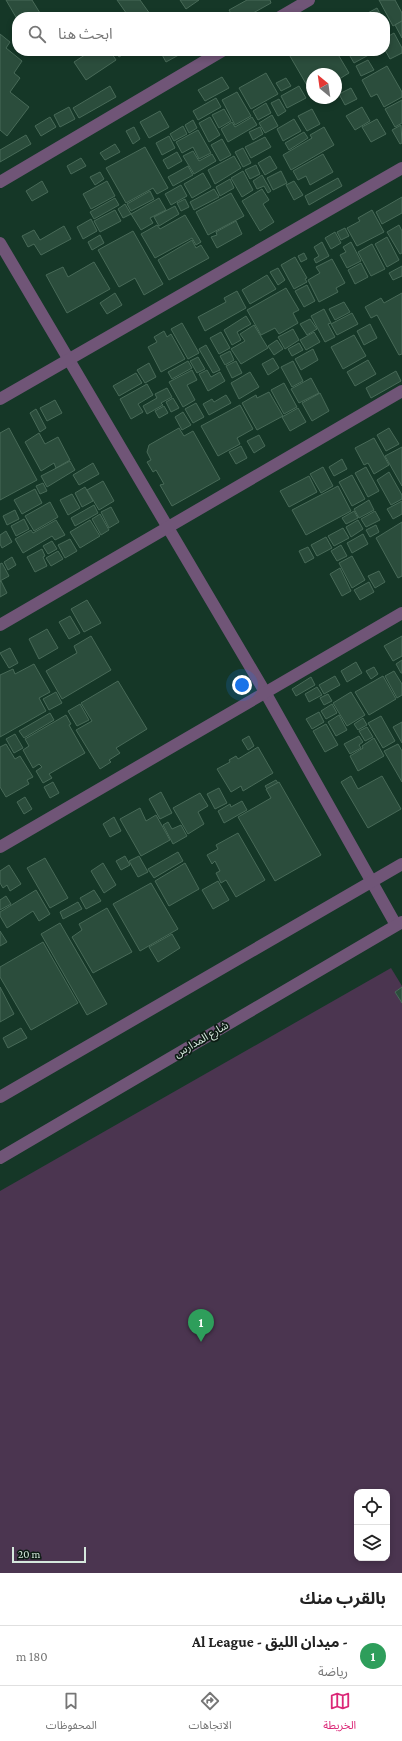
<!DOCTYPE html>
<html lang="ar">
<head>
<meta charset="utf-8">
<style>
	body { margin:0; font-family:"Crimson Pro","Noto Sans Arabic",serif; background:#f6f6f6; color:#222; direction:rtl }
	.controls { position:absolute; right:12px; bottom:12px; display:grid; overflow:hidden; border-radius:8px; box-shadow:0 2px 6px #0003 }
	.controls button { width:36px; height:36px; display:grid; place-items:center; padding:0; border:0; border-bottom:1px solid #e0e0e0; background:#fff; color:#222; font:20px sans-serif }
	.compass { position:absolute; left:306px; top:68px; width:36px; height:36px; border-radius:50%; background:#fff; box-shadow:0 2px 6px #0003; rotate:331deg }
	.scale { position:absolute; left:12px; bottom:10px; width:74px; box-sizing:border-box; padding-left:4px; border:2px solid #d5e8dd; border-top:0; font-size:11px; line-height:14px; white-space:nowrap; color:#d5e8dd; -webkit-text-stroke:3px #0c1b13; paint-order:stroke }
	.you { position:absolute; left:242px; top:685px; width:14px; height:14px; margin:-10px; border:3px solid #fff; border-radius:50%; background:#1a73e8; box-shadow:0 0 0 6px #1a73e833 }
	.badge { display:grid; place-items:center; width:26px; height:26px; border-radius:50%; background:#db2777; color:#fff; font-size:13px; font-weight:700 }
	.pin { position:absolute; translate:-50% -33px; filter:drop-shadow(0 1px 2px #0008) }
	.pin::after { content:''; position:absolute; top:21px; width:14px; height:12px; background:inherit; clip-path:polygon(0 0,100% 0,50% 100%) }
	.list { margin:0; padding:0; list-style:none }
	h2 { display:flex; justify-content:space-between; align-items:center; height:52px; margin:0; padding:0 16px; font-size:17px }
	h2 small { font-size:13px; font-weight:400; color:#767676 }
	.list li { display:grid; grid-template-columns:26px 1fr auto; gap:12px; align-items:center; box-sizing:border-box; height:60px; padding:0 16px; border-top:1px solid #e0e0e0 }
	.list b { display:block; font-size:15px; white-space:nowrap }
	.list p { margin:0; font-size:13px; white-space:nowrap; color:#767676 }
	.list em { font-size:13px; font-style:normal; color:#767676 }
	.icon { flex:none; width:22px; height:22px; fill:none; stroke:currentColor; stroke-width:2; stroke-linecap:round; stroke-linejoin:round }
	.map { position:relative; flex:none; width:402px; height:1573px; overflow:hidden; direction:ltr }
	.search { position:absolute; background:#fff; box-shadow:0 2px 6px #0003; left:12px; right:12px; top:12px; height:44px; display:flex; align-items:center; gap:10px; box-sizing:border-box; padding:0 14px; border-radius:16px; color:#767676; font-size:15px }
	.sheet { height:112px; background:#fff }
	nav { display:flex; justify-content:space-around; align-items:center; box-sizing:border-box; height:56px; border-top:1px solid #e0e0e0; background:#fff; font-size:11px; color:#767676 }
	nav a { display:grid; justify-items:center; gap:2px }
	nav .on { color:#db2777 }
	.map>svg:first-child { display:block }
	.green { fill:#4b3550; fill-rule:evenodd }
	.building { fill:#2b4d3c; stroke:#486a58 }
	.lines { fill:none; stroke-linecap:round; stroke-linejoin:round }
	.minor { stroke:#705577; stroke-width:12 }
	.labels { text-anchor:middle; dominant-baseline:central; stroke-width:3.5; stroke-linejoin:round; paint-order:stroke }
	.street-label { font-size:11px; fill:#d5e8dd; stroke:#0c1b13 }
</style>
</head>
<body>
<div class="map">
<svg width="402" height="1573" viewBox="0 0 402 1573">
	<rect width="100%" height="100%" fill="#153727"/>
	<path class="green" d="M391,968L402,986V1573H0V1191ZM357,1492H387V1558H357Z"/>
	<g class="building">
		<polygon points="6,0 32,0 40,13 33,17 17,17 17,19"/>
		<polygon points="117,0 140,0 150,14 146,17 129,17"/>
		<polygon points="180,0 199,0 186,9"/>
		<polygon points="247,0 270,0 271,3 246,17 233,17 229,10"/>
		<polygon points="379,0 395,0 402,13 402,21 393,26"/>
		<polygon points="377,8 382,17 355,16 360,13 362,16"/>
		<polygon points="402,21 402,38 395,25"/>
		<polygon points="394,33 402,48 402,53 390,59 385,50 385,38"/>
		<polygon points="0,34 10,42 6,48 22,61 14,73 20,78 10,92 29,107 7,136 0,130"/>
		<polygon points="91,51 110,51 116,60 86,80 74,62"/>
		<polygon points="115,51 129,51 119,57"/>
		<polygon points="160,51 186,51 166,62"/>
		<polygon points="287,51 336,51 349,73 336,81 336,74 312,74 312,94"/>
		<polygon points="347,51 376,51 354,63"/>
		<polygon points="368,60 374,70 361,76 356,66"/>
		<polygon points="387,66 402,92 402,97 384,107 377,94 371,97 362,80"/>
		<polygon points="266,73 278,94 251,109 239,88"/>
		<polygon points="222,77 229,88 205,101 198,90"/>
		<polygon points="286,78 291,86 281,91 276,83"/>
		<polygon points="110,86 116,97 79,118 73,108"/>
		<polygon points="299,86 306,98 287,108 281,96"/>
		<polygon points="351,88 357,99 345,105 339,94"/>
		<polygon points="237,92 251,116 235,125 222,100"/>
		<polygon points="216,98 221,107 198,120 193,111"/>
		<polygon points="279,99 286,111 278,116 271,103"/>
		<polygon points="402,100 402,123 395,127 385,109"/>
		<polygon points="266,103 271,113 258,120 253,111"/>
		<polygon points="69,107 75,119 60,127 54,115"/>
		<polygon points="362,107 370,121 355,130 346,116"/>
		<polygon points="224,109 231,121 219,128 212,115"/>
		<polygon points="312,109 320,124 307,131 298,116"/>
		<polygon points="160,111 169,127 149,138 140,122"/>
		<polygon points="272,115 278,126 265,133 259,123"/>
		<polygon points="50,117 56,127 41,136 35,126"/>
		<polygon points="210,117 220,135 209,142 199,123"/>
		<polygon points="252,117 257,125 228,142 221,129 232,122 235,127"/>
		<polygon points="294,119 301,131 283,141 277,129"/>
		<polygon points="377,119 386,134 371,142 362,127"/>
		<polygon points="193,120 197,128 189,133 185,125"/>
		<polygon points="401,125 402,143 400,144 392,130"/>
		<polygon points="183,126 187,134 174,141 170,134"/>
		<polygon points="134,127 140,139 133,144 126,131"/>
		<polygon points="260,127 263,134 253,140 249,132"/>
		<polygon points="324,127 334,145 291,170 283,155 312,138 310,135"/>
		<polygon points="198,130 211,153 199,159 193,147 182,153 176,142"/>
		<polygon points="304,132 308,138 289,150 285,143"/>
		<polygon points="26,135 31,144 0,162 0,150"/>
		<polygon points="169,136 175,148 162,155 156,143"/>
		<polygon points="265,137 271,147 251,158 245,147"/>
		<polygon points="222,139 231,155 220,161 211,145"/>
		<polygon points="115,144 120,152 105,160 100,153"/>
		<polygon points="145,147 168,188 157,194 153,188 126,203 106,168"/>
		<polygon points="243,148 251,163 243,167 235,152"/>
		<polygon points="193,151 199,161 212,154 216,161 194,174 183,156"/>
		<polygon points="177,152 182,161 168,169 163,160"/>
		<polygon points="323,154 333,172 310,185 306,176 298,180 293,171"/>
		<polygon points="234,156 241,168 215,184 208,170"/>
		<polygon points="270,156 277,168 265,175 258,163"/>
		<polygon points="81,158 86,166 71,174 67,166"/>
		<polygon points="256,165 260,174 250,179 245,170"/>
		<polygon points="188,166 193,175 173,186 168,177"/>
		<polygon points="243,171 253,190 242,197 231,178"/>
		<polygon points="281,171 287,183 273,190 267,178"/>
		<polygon points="100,172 104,179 95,185 90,177"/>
		<polygon points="203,173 211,187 192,198 184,184"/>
		<polygon points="262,175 271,191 268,193 264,186 257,189 253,181"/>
		<polygon points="338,178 342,186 309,205 305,196"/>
		<polygon points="230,179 234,188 220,196 216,187"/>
		<polygon points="42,181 48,192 32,201 26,191"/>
		<polygon points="107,181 115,196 91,209 83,194"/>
		<polygon points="294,181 303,195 294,200 286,185"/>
		<polygon points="181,185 187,196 171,205 165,194"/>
		<polygon points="214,189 219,197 194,210 190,202"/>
		<polygon points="262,189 269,200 263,204 274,222 260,231 242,201"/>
		<polygon points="150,191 154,199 131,211 127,204"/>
		<polygon points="231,193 244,216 208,235 196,212"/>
		<polygon points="402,197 402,213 382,224 376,212"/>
		<polygon points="115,198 119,205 94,219 90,212"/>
		<polygon points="159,198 166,210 150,218 153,223 141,230 131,214"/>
		<polygon points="185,199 189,207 181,211 177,203"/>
		<polygon points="125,204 131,214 123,218 118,209"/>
		<polygon points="175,206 179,214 159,226 154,217"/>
		<polygon points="115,210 121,221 100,232 94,221"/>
		<polygon points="372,210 384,232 357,246 347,228 360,221 358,218"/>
		<polygon points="185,215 201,242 196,245 192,238 155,258 141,234 157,225 160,229"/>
		<polygon points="91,219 97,231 83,239 77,227"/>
		<polygon points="236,221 242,234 217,248 211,237 217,235 216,232"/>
		<polygon points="399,225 402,231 402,253 400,254 387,232"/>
		<polygon points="64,226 71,239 41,255 34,244 28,247 22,236 34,230 40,240"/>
		<polygon points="345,228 349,236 341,240 337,232"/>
		<polygon points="133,231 163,284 144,295 135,278 119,287 98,250"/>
		<polygon points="335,232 341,243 331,249 325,238"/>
		<polygon points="100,235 104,243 92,250 88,242"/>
		<polygon points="387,237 399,260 387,267 375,244"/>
		<polygon points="192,240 196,248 201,245 209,258 169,280 158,260"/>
		<polygon points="322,242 329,256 316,263 314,259 319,256 314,247"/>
		<polygon points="351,242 361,261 347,268 340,255 346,252 343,247"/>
		<polygon points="372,244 385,269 371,276 358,252"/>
		<polygon points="304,253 307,259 301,262 298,256"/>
		<polygon points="295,257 307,278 305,279 307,282 294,289 281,265"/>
		<polygon points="332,259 345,283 336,288 338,292 319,302 308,280 320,273 316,267"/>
		<polygon points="94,262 110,289 67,313 46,275 63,267 68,277"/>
		<polygon points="361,263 368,277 355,284 348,270"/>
		<polygon points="402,266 402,276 393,280 389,273"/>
		<polygon points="278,268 285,280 278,285 270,272"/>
		<polygon points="267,275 276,289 250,304 242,290"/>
		<polygon points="307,285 315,301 304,307 295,291"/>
		<polygon points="286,288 299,310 293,313 298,323 279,334 275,328 261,335 247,310"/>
		<polygon points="237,291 246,308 205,331 198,317 226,302 224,298"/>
		<polygon points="115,293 122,305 107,314 100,303"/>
		<polygon points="402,293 402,354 399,355 377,315 371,318 365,307 381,298 384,303"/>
		<polygon points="344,302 350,312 335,320 329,309"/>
		<polygon points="324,309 331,323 328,324 335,337 325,342 311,316"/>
		<polygon points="352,313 358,324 337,335 331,324"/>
		<polygon points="246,316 251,324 237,332 241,340 232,345 224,330"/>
		<polygon points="310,319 317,329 307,335 300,324"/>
		<polygon points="182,323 199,353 188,359 171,329"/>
		<polygon points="370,324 377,338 364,345 357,331"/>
		<polygon points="254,325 268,348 241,364 231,349 245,341 240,334"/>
		<polygon points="293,329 299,340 285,349 278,337"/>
		<polygon points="164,331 167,337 171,334 185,359 161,372 148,347 157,342 154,337"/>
		<polygon points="221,332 230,348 219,354 210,338"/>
		<polygon points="314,332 320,342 306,350 300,340"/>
		<polygon points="354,335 366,356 343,369 331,347"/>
		<polygon points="277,340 283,349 274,355 268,346"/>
		<polygon points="299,343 303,350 292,356 288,349"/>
		<polygon points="206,345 220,370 213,373 199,349"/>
		<polygon points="313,349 318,360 301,370 295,359"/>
		<polygon points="230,351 234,360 225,365 220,356"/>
		<polygon points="198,357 205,369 197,373 190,361"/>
		<polygon points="273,358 279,368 268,375 262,364"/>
		<polygon points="368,360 376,374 355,386 347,372"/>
		<polygon points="188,361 192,368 172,379 168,372"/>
		<polygon points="236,361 242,373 232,378 226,366"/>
		<polygon points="293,361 303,381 292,387 281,367"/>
		<polygon points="149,363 156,377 145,383 137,370"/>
		<polygon points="192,370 197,380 187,385 195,400 183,407 169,382"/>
		<polygon points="207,370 211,377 220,372 225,381 208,391 199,374"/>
		<polygon points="396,371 401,381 371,398 366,388"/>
		<polygon points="250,372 259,387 239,399 231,383"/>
		<polygon points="136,373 142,383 119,396 113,386"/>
		<polygon points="311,378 319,393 299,403 291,389"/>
		<polygon points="284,383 297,407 284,414 271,390"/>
		<polygon points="147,384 153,395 138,404 143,412 131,419 120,399"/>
		<polygon points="167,388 172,397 161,403 163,405 147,414 143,406 157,398 155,394"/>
		<polygon points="269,392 283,416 257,430 242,403 256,395 257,398"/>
		<polygon points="320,393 329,411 312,421 302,403"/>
		<polygon points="226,395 231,403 209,415 203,404 212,399 214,402"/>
		<polygon points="173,398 179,408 171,412 166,402"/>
		<polygon points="55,400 62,413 47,421 40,408"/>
		<polygon points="196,403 204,417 193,423 185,409"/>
		<polygon points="240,405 253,429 237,438 240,444 218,456 201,426"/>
		<polygon points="164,406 168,413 159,418 155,411"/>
		<polygon points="298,408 306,422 290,431 282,417"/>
		<polygon points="36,409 46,428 40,432 30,413"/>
		<polygon points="183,412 191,425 182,430 175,417"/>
		<polygon points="9,428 37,480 0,500 0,433"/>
		<polygon points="179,428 184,436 193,431 220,479 172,506 160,485 164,484 156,470 153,472 147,462 151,460 147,452 149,445"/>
		<polygon points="389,428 399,444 386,451 377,435"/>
		<polygon points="39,433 45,444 58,437 70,460 56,468 54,463 41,471 25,442"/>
		<polygon points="259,435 265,446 254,453 247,441"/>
		<polygon points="374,438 389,465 374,474 368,463 364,465 355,448"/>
		<polygon points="241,446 247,458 236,464 229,452"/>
		<polygon points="402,447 402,486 385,456"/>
		<polygon points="342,459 347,469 334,476 329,467"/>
		<polygon points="70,461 75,470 47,487 41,476"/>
		<polygon points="93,463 99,474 79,485 73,475"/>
		<polygon points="323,467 333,486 321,493 310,474"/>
		<polygon points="366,467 379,491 368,497 355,473"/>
		<polygon points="389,472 402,495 402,499 391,505 377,480"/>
		<polygon points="352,475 365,499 352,506 339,482"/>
		<polygon points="309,476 317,492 289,507 280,491"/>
		<polygon points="103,481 114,501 99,510 87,490"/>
		<polygon points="43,483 47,491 40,494 36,486"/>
		<polygon points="338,486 351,511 306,535 292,510"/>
		<polygon points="85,487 93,501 82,507 75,493"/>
		<polygon points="35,489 42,503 22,514 14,500"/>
		<polygon points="72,494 80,508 68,515 60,500"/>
		<polygon points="369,500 374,510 359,518 354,509"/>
		<polygon points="402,501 402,514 393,519 387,509"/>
		<polygon points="50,502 58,517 34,531 25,516"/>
		<polygon points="94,505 98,513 75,526 71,518"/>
		<polygon points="111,507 119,522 109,528 101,512"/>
		<polygon points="15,510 19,519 7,525 3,516"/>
		<polygon points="354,511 358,518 346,524 342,518"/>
		<polygon points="375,511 380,520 366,527 361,519"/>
		<polygon points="100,514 109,530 101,535 92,519"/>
		<polygon points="24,519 29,529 16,536 11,526"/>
		<polygon points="56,520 65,535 55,540 52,536 23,553 15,539 31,530 33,533"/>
		<polygon points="90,520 100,536 80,548 70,532"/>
		<polygon points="358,520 363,529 351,537 346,527"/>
		<polygon points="402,522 402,576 398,578 376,538"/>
		<polygon points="376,525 379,532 370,537 366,530"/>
		<polygon points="343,528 349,538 334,546 328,536"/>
		<polygon points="6,531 12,542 2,548 0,544 0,535"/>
		<polygon points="363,534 368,544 352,553 347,543"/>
		<polygon points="326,537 332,548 317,556 311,545"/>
		<polygon points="70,539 77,551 65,558 58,545"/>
		<polygon points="52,541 57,549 48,554 43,546"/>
		<polygon points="341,545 347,556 337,561 331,551"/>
		<polygon points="308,547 314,558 305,563 299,551"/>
		<polygon points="42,549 45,556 43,557 47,566 35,572 27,557"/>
		<polygon points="58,551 63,559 51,566 46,558"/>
		<polygon points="352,556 365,580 352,588 339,563"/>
		<polygon points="12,557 16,565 8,570 4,562"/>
		<polygon points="2,563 9,576 0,581 0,564"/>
		<polygon points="340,568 351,591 342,596 330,574"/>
		<polygon points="379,571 385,582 375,588 368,576"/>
		<polygon points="1,581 7,593 0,597 0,582"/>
		<polygon points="369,582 374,592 360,600 354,590"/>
		<polygon points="87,600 101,623 84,632 71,609"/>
		<polygon points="70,616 80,633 69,639 59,622"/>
		<polygon points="47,629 58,648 39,659 29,639"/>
		<polygon points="91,636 111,670 62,699 46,671 77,653 74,646"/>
		<polygon points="402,636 402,656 393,661 384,646"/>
		<polygon points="10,648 18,663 9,668 0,653"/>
		<polygon points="402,660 402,673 401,673 396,664"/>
		<polygon points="356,662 362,673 347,682 341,671"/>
		<polygon points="34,664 50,692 39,698 46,711 0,737 0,675 13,669 15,674"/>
		<polygon points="374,667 378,674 371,679 366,671"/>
		<polygon points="394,671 402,684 402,695 397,698 385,676"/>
		<polygon points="335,676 340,685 324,694 319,685"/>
		<polygon points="383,676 396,699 369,715 355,692"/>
		<polygon points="311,677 315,685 296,696 292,689"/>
		<polygon points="118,681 147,729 116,748 120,753 109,760 111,762 100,769 76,730 92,721 81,703"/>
		<polygon points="317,687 322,695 309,702 305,694"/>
		<polygon points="56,692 62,703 49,710 43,699"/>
		<polygon points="351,692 365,715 347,726 333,703"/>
		<polygon points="328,694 332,701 324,705 320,698"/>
		<polygon points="80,704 89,720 77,726 68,711"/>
		<polygon points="332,704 337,713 326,719 321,711"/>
		<polygon points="319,712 324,722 312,729 306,719"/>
		<polygon points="50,713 54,720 24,738 19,731"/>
		<polygon points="66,715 71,724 69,725 85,753 49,774 52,778 43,783 36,771 42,767 39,764 33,768 23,750 29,746 25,739"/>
		<polygon points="339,715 347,730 336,736 328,722"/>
		<polygon points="381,716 395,741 383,748 368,723"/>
		<polygon points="363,718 367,725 358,730 354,724"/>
		<polygon points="402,722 402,743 393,727"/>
		<polygon points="326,724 338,745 325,752 313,731"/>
		<polygon points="367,727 373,737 365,741 359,731"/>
		<polygon points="15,734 23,748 14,753 6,739"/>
		<polygon points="249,736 254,746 248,750 242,740"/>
		<polygon points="359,736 363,742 359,745 361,748 350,754 344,744"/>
		<polygon points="374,738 384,756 358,771 350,756 363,748 362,746"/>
		<polygon points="6,744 15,759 20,756 33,777 27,780 29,784 6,797 0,787 0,747"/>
		<polygon points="398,744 402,751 402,782 384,751"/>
		<polygon points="258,747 273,773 243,791 241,786 231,792 217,769 230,762 229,760 236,756 238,759"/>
		<polygon points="351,776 358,789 382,776 401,809 368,828 341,782"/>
		<polygon points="276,780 281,788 271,795 265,786"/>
		<polygon points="53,782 59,793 50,798 44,787"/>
		<polygon points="279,782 321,855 275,881 238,817 271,798 266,789"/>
		<polygon points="219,788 227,803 215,809 207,794"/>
		<polygon points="161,792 172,813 160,819 149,799"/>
		<polygon points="200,793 208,806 198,812 204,824 188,834 173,808"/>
		<polygon points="25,797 32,809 24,814 17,802"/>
		<polygon points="242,801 247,810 224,823 218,811 230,804 231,807"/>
		<polygon points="140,808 146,821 156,815 170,840 141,856 120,819"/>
		<polygon points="114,817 121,831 110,837 103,824"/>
		<polygon points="168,822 172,829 181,825 187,836 173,844 163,825"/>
		<polygon points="238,833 265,880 236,897 226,880 221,883 216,873 220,871 215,861 212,864 207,855 218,849 216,845"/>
		<polygon points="178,852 183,861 154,878 148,869"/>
		<polygon points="125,856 130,865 121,870 116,861"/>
		<polygon points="139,856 148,872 138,877 129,861"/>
		<polygon points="45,858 68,898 50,908 27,868"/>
		<polygon points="103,863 116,885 104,893 91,871"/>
		<polygon points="185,863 199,889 169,906 155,881"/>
		<polygon points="9,865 21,884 10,891 7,885 3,888 0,883 0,871"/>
		<polygon points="218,881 229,900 213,909 202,890"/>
		<polygon points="151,883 178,929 140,951 113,904"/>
		<polygon points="36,890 50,914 39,921 33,911 7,928 0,916 0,912"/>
		<polygon points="94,890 101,901 86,909 80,898"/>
		<polygon points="6,896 11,904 0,910 0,900"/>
		<polygon points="78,902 82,909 63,919 60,912"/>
		<polygon points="107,908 132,952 93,973 72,937 82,930 79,924"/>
		<polygon points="60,923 107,1004 87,1015 41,934"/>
		<polygon points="0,931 7,942 0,946"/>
		<polygon points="172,934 180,948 158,962 149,947"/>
		<polygon points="43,942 78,1003 31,1030 0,977 0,967"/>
		<polygon points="0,987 14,1014 0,1022"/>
		<polygon points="402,987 402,1003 395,992"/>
		<polygon points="21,1028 27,1038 8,1048 3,1038"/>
	</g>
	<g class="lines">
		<g class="minor">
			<polyline points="280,17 309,0"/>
			<polyline points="0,182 222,51"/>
			<polyline points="0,243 265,692 396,925"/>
			<polyline points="0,399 402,168"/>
			<polyline points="0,625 402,391"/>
			<polyline points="0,847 402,613"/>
			<polyline points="0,1097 402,864"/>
			<polyline points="0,1158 402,922"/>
		</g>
	</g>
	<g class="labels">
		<g class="street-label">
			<text transform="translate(201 1039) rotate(-30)">شارع المدارس</text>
		</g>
	</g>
</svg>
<div class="controls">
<button><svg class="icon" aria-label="locate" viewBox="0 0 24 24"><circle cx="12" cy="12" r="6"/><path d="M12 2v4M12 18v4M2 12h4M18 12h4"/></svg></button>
<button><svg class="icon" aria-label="layers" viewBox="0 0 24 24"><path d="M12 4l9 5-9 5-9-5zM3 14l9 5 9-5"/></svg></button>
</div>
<svg class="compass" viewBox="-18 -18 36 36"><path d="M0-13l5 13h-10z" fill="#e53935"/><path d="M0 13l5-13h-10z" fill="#767676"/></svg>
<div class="scale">20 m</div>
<div class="you"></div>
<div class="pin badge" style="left:201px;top:1342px;background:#2e9e5b">1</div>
<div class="search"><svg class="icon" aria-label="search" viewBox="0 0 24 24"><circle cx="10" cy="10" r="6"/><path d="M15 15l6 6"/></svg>ابحث هنا</div>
</div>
<section class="sheet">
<h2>بالقرب منك<small></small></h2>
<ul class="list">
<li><span class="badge" style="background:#2e9e5b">1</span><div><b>- ميدان الليق - Al League</b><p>رياضة</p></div><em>180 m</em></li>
</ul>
</section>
<nav>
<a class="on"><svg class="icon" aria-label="map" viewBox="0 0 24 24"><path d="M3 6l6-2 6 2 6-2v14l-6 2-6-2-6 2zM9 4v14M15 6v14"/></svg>الخريطة</a>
<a><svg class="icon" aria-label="directions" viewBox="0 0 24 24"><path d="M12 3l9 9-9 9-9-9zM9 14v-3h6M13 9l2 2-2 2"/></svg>الاتجاهات</a>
<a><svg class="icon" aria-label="saved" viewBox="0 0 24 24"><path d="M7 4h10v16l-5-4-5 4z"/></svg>المحفوظات</a>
</nav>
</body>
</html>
